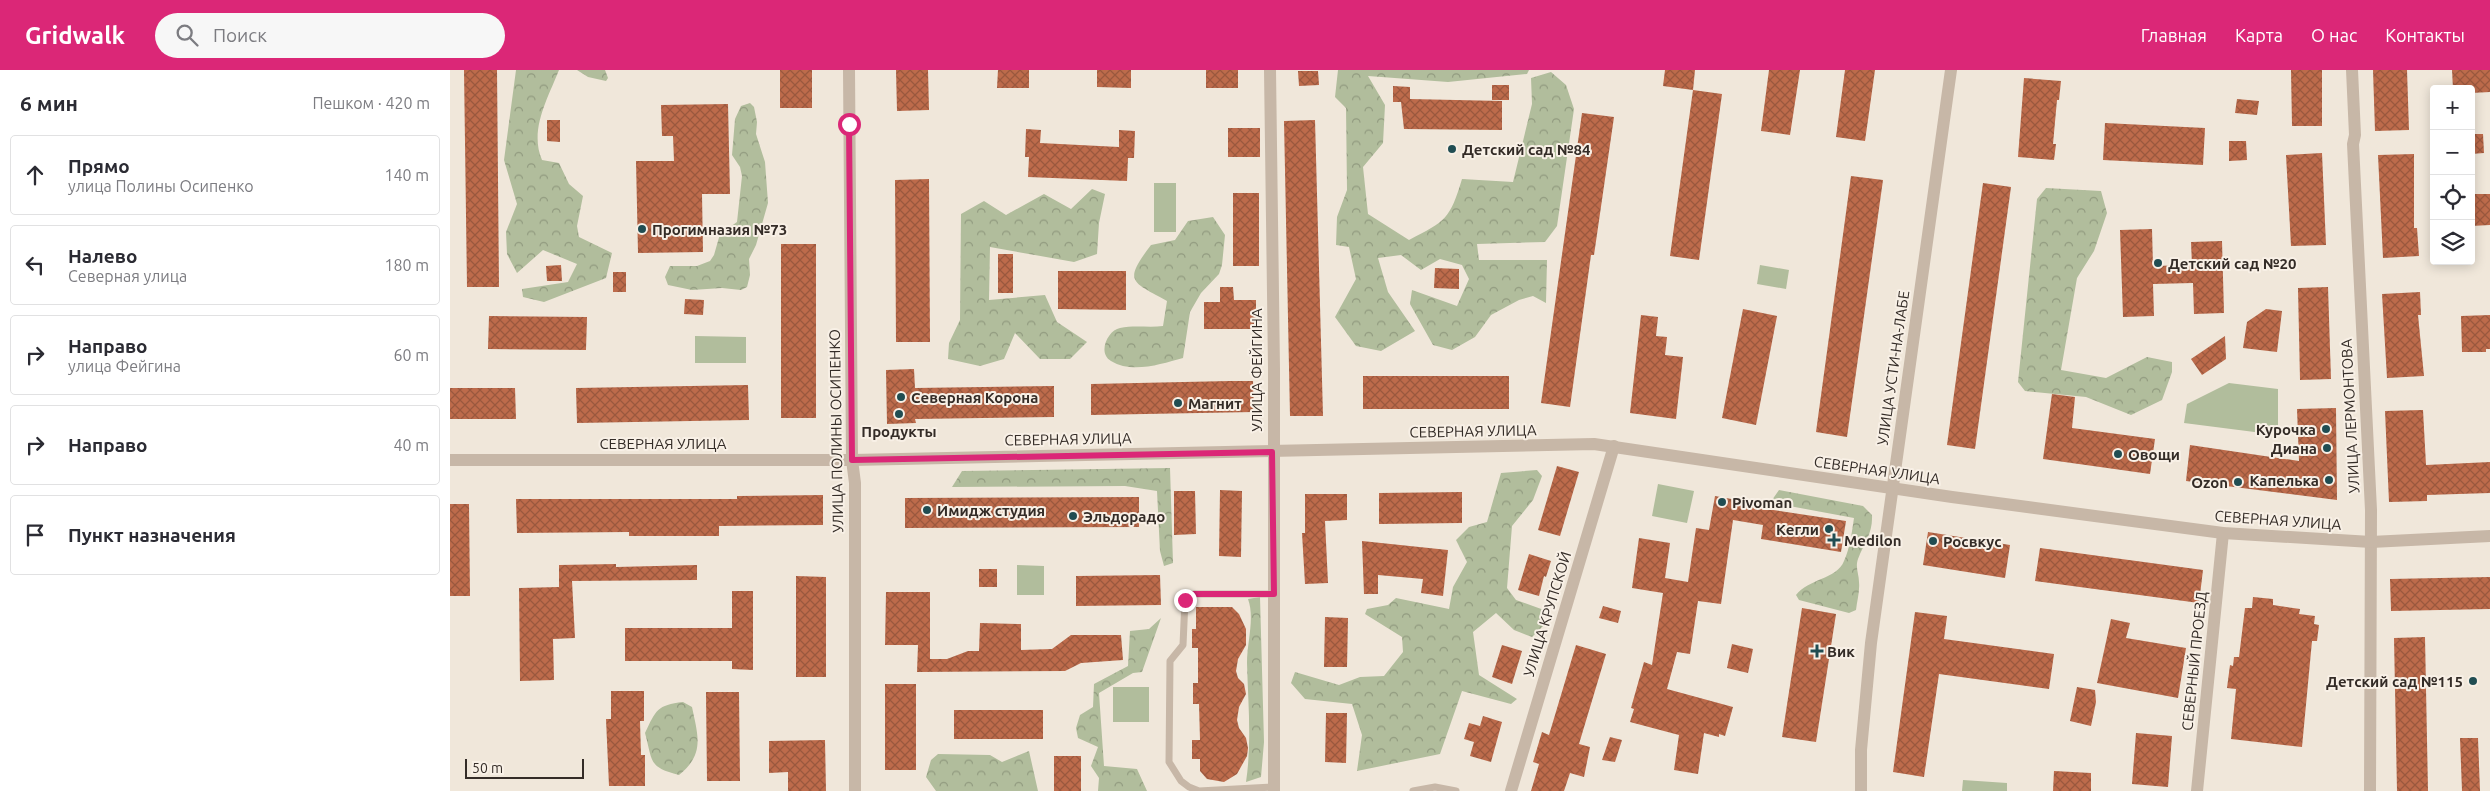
<!DOCTYPE html>
<html lang="ru">
<head>
<meta charset="utf-8">
<style>
	body { margin:0; font-family:Ubuntu,sans-serif; background:#f7f7f7; color:#2b2b33 }
	.controls { position:absolute; right:15px; top:15px; display:grid; overflow:hidden; border-radius:5px; box-shadow:0 2px 12px #0003 }
	.controls button { width:45px; height:45px; display:grid; place-items:center; padding:0; border:0; border-bottom:1px solid #e1e1e2; background:#fff; color:#2b2b33; font:25px sans-serif }
	.scale { position:absolute; left:15px; bottom:12px; width:119px; box-sizing:border-box; padding-left:5px; border:2px solid #342c27; border-top:0; font-size:14px; line-height:18px; white-space:nowrap; color:#342c27; -webkit-text-stroke:4px #f8f0e6; paint-order:stroke }
	.stop { position:absolute; width:15px; height:15px; margin:-11px; border:4px solid #db2777; border-radius:50%; background:#fff }
	.stop.end { background:#db2777; border-color:#fff; box-shadow:0 1px 5px #0008 }
	.list { margin:0; padding:0; list-style:none }
	h2 { display:flex; justify-content:space-between; align-items:center; height:65px; margin:0; padding:0 20px; font-size:21px }
	h2 small { font-size:16px; font-weight:400; color:#7c7c81 }
	.list li { display:grid; grid-template-columns:32px 1fr auto; gap:15px; align-items:center; box-sizing:border-box; height:80px; margin:0 10px 10px; padding:0 10px; border:1px solid #e1e1e2; border-radius:5px }
	.list b { display:block; font-size:19px; white-space:nowrap }
	.list p { margin:0; font-size:16px; white-space:nowrap; color:#7c7c81 }
	.list em { font-size:16px; font-style:normal; color:#7c7c81 }
	.icon { flex:none; width:28px; height:28px; fill:none; stroke:currentColor; stroke-width:2; stroke-linecap:round; stroke-linejoin:round }
	.map { position:relative; flex:none; width:2040px; height:721px; overflow:hidden }
	header { display:flex; align-items:center; gap:30px; box-sizing:border-box; height:70px; padding:0 25px; background:#db2777; color:#fff }
	header strong { font-size:24px }
	nav { display:flex; gap:28px; margin-inline-start:auto; font-size:18px }
	.search { width:350px; height:45px; background:#f7f7f7; display:flex; align-items:center; gap:12px; box-sizing:border-box; padding:0 18px; border-radius:28px; color:#7c7c81; font-size:19px }
	main { display:flex }
	aside { flex:1; background:#fff }
	.map>svg:first-child { display:block }
	.green { fill:#b1bd9c }
	.forest { fill:url(#forest-crowns) }
	.building { fill:url(#building-cross-hatch) }
	.lines { fill:none; stroke-linecap:round; stroke-linejoin:round }
	.service { stroke:#c7b7a7; stroke-width:7 }
	.minor { stroke:#c7b7a7; stroke-width:12 }
	.tertiary { stroke:#c7b7a7; stroke-width:12 }
	.route { stroke:#db2777; stroke-width:6 }
	.poi-dot { fill:#204d52; stroke:#f8f0e6; stroke-width:2 }
	.labels { text-anchor:middle; dominant-baseline:central; stroke-width:4; stroke-linejoin:round; paint-order:stroke }
	.poi-label { font-size:15px; font-weight:bold; fill:#342c27; stroke:#f8f0e6; text-anchor:start }
	.street-label { font-size:15px; fill:#342c27; stroke:#f8f0e6 }
</style>
</head>
<body>
<header>
<strong>Gridwalk</strong>
<div class="search"><svg class="icon" aria-label="search" viewBox="0 0 24 24"><circle cx="10" cy="10" r="6"/><path d="M15 15l6 6"/></svg>Поиск</div>
<nav><a>Главная</a><a>Карта</a><a>О нас</a><a>Контакты</a></nav>
</header>
<main>
<aside>
<h2>6 мин<small>Пешком · 420 m</small></h2>
<ul class="list">
<li><svg class="icon" aria-label="ahead" viewBox="0 0 24 24"><path d="M12 20V5M6 11l6-6 6 6"/></svg><div><b>Прямо</b><p>улица Полины Осипенко</p></div><em>140 m</em></li>
<li><svg class="icon" aria-label="left" viewBox="0 0 24 24"><path d="M17 20v-9H6M10 6l-5 5 5 5"/></svg><div><b>Налево</b><p>Северная улица</p></div><em>180 m</em></li>
<li><svg class="icon" aria-label="right" viewBox="0 0 24 24"><path d="M7 20v-9h11M14 6l5 5-5 5"/></svg><div><b>Направо</b><p>улица Фейгина</p></div><em>60 m</em></li>
<li><svg class="icon" aria-label="right" viewBox="0 0 24 24"><path d="M7 20v-9h11M14 6l5 5-5 5"/></svg><div><b>Направо</b></div><em>40 m</em></li>
<li><svg class="icon" aria-label="arrive" viewBox="0 0 24 24"><path d="M6 21V4h12l-3 4 3 4H6"/></svg><div><b>Пункт назначения</b></div></li>
</ul>
</aside>
<div class="map">
<svg width="2040" height="721" viewBox="0 0 2040 721">
	<defs>
		<pattern id="forest-crowns" width="20" height="18" patternUnits="userSpaceOnUse" patternTransform="scale(1.25)"><rect width="20" height="18" fill="#b1bd9c"/><path d="M2 6a3 3 0 1 1 6 0M12 15a3 3 0 1 1 6 0" fill="none" stroke="#919a7f"/></pattern>
		<pattern id="building-cross-hatch" width="8" height="8" patternUnits="userSpaceOnUse" patternTransform="scale(1.25)"><rect width="8" height="8" fill="#bd6b4b"/><path d="M0 0l8 8M0 8l8-8" fill="none" stroke="#9a583e"/></pattern>
	</defs>
	<rect width="100%" height="100%" fill="#f0e7da"/>
	<g class="green">
		<rect x="704" y="113" width="22" height="49"/>
		<polygon points="1310,195 1339,200 1336,219 1307,214"/>
		<polygon points="245,266 296,267 296,293 245,293"/>
		<polygon points="1779,313 1828,319 1828,365 1734,353 1737,334"/>
		<polygon points="1208,414 1244,421 1237,453 1202,446"/>
		<polygon points="567,495 594,496 594,525 567,525"/>
		<rect x="663" y="617" width="36" height="35"/>
		<polygon points="1513,710 1557,713 1557,721 1512,721"/>
	</g>
	<g class="forest">
		<path d="M66,0H109C98,28 79,60 92,90L109,93L119,114L133,126L127,156L129,167L162,183L156,208L94,232L73,227L72,219L118,212L127,194L93,180L67,203L57,184L56,162L67,134L54,90Z"/>
		<polygon points="127,0 155,0 158,8 156,11 138,7"/>
		<path d="M888,0H1079L1077,4L998,12L918,6L935,35L933,73L913,97L918,144L959,170C996,151 1000,149 1012,109L1063,112L1082,34L1081,8L1101,2L1116,15L1124,39L1107,156L1095,172L1027,174L1029,190H1097L1096,233L1083,226L1069,230L1041,245L1025,267L1002,280L983,275L960,234L962,220L1007,236L1019,209L1012,195L990,189L971,200L951,185L928,188L938,222L965,261L931,281L906,276L885,247L906,209L899,177L886,175L887,147L897,120L896,38L885,27Z"/>
		<polygon points="300,33 304,37 307,52 306,64 315,92 318,133 306,175 299,189 300,205 297,217 291,220 272,218 242,220 218,215 215,207 220,196 247,196 260,191 264,185 270,164 287,152 292,106 290,97 282,85 285,49 291,36"/>
		<polygon points="1596,118 1651,121 1657,143 1644,181 1627,208 1611,300 1656,308 1697,287 1722,292 1722,302 1712,330 1681,345 1636,327 1575,321 1568,312 1587,129"/>
		<polygon points="642,119 655,124 649,153 647,184 624,192 540,177 539,230 595,225 607,252 637,272 620,289 590,289 565,263 554,289 530,296 498,289 499,273 510,250 511,144 534,131 556,145 594,124 621,139"/>
		<path d="M763,147L775,165L772,195L769,204L751,223L740,242L733,288C711,294 682,304 661,291C647,283 658,260 670,258C684,255 700,258 713,256L717,231C681,211 673,212 701,175L725,170L738,151Z"/>
		<polygon points="720,398 723,493 714,496 710,481 707,421 675,416 502,417 512,401"/>
		<polygon points="1087,400 1092,406 1083,430 1062,456 1057,518 1066,530 1094,540 1094,555 1082,567 1064,560 1046,543 1023,562 1029,605 1067,629 1061,634 1012,621 990,684 907,701 912,665 902,634 855,629 841,613 845,602 889,615 910,607 934,606 953,582 952,567 915,544 917,539 938,535 946,528 999,539 1003,517 1017,492 1006,470 1019,457 1037,452 1051,403"/>
		<path d="M1329,420L1413,436L1422,445C1423,463 1414,473 1408,489C1405,498 1409,504 1409,512C1410,521 1407,531 1406,540L1399,543L1349,530L1346,525C1358,509 1387,509 1394,491C1400,478 1402,461 1404,448L1334,435L1322,430Z"/>
		<path d="M810,527L814,672L811,707L796,712C802,672 798,633 797,593C797,572 805,548 798,529Z"/>
		<polygon points="711,548 692,602 683,603 649,623 654,696 687,699 697,721 648,721 649,708 641,696 648,677 628,668 626,658 630,645 643,637 644,614 678,596 680,561 699,559"/>
		<path d="M233,632L242,637C248,666 255,684 229,705C198,697 203,692 195,663C206,640 207,635 233,632Z"/>
		<polygon points="579,681 588,721 486,721 476,707 481,690 488,684 540,685 552,692"/>
	</g>
	<g class="building">
		<polygon points="14,0 47,0 49,217 17,217"/>
		<rect x="330" y="0" width="32" height="38"/>
		<polygon points="446,0 478,0 479,40 447,41"/>
		<polygon points="548,0 579,0 579,18 547,18"/>
		<polygon points="647,0 681,0 681,18 647,17"/>
		<rect x="756" y="0" width="32" height="18"/>
		<polygon points="1215,0 1245,0 1243,20 1213,16"/>
		<polygon points="1319,0 1350,0 1340,65 1311,61"/>
		<polygon points="1395,0 1425,0 1415,71 1386,67"/>
		<polygon points="1841,0 1872,0 1872,56 1842,56"/>
		<polygon points="1923,0 1957,0 1959,60 1925,61"/>
		<polygon points="2002,0 2040,0 2040,22 2021,23 2021,19 2003,19"/>
		<polygon points="848,1 868,1 869,15 849,16"/>
		<polygon points="1574,8 1611,11 1609,30 1607,30 1603,74 1606,74 1604,90 1568,87"/>
		<rect x="1042" y="15" width="17" height="15"/>
		<polygon points="943,16 960,17 960,29 1052,31 1052,60 954,59 951,32 943,32"/>
		<polygon points="1243,20 1272,24 1249,190 1220,186"/>
		<polygon points="1787,29 1809,31 1807,45 1785,43"/>
		<polygon points="278,34 280,124 252,124 253,182 188,183 186,91 224,91 223,66 212,66 211,35"/>
		<polygon points="1132,43 1164,47 1144,185 1141,185 1120,337 1091,333"/>
		<polygon points="97,50 110,50 110,72 97,71"/>
		<polygon points="865,50 873,346 840,346 834,51"/>
		<polygon points="1655,53 1755,58 1753,95 1653,90"/>
		<rect x="778" y="58" width="32" height="29"/>
		<polygon points="576,59 591,60 590,73 669,77 669,60 685,61 684,88 678,88 677,111 578,107 579,87 575,87"/>
		<polygon points="2021,64 2033,64 2034,83 2021,84"/>
		<polygon points="1779,71 1796,71 1797,90 1779,91"/>
		<polygon points="1872,83 1876,175 1841,176 1836,85"/>
		<polygon points="1964,84 1964,158 1967,158 1969,186 1933,188 1928,85"/>
		<polygon points="1401,106 1433,110 1397,367 1366,362"/>
		<polygon points="479,109 480,272 446,272 445,110"/>
		<polygon points="1533,113 1561,117 1525,379 1497,375"/>
		<rect x="783" y="123" width="26" height="73"/>
		<polygon points="2021,124 2040,124 2040,155 2021,156"/>
		<polygon points="1702,159 1703,196 1742,195 1741,172 1772,171 1774,243 1744,244 1743,213 1703,214 1704,246 1673,247 1670,160"/>
		<rect x="331" y="174" width="35" height="174"/>
		<rect x="548" y="184" width="15" height="39"/>
		<polygon points="111,195 112,211 97,211 96,196"/>
		<polygon points="985,198 1009,199 1009,219 984,218"/>
		<polygon points="608,201 676,201 676,240 608,239"/>
		<rect x="163" y="202" width="13" height="20"/>
		<polygon points="770,217 783,217 784,230 806,230 806,259 754,259 754,232 770,232"/>
		<polygon points="1878,217 1881,309 1850,310 1848,218"/>
		<polygon points="1970,222 1971,245 1968,245 1974,306 1937,308 1932,224"/>
		<polygon points="235,229 254,230 253,245 234,244"/>
		<polygon points="1293,239 1327,246 1306,355 1272,348"/>
		<polygon points="1816,239 1832,241 1827,282 1793,278 1797,252"/>
		<polygon points="1191,245 1208,247 1206,266 1217,267 1215,285 1233,287 1226,349 1180,343"/>
		<polygon points="2040,245 2040,279 2036,279 2036,282 2012,282 2011,246"/>
		<polygon points="39,246 137,247 136,280 38,279"/>
		<polygon points="1775,266 1776,289 1752,305 1741,289"/>
		<polygon points="464,299 465,318 604,316 604,347 465,349 466,353 437,354 436,300"/>
		<rect x="913" y="306" width="146" height="33"/>
		<polygon points="780,311 803,311 804,342 641,345 641,314"/>
		<polygon points="298,315 299,350 127,353 126,318"/>
		<polygon points="0,318 65,318 66,349 0,349"/>
		<polygon points="1602,324 1625,327 1622,358 1705,369 1700,404 1593,389"/>
		<polygon points="1886,338 1887,430 1736,411 1740,375 1849,391 1847,339"/>
		<polygon points="1973,340 1976,395 2040,392 2040,423 1977,425 1977,431 1939,432 1935,341"/>
		<polygon points="1107,396 1129,402 1110,466 1088,460"/>
		<polygon points="770,420 792,421 791,487 769,486"/>
		<polygon points="724,421 745,421 746,464 724,465"/>
		<polygon points="1012,422 1012,453 929,454 929,423"/>
		<polygon points="855,424 897,424 897,450 875,451 878,513 855,514 852,463 855,463"/>
		<polygon points="373,425 373,455 269,456 269,466 179,466 179,462 67,463 66,429 287,429 287,426"/>
		<polygon points="1265,426 1298,432 1297,436 1396,451 1391,482 1311,469 1313,455 1283,450 1271,534 1248,531 1240,584 1227,582 1217,619 1283,637 1275,666 1269,664 1269,667 1254,663 1248,704 1224,700 1229,665 1180,652 1184,639 1181,638 1194,592 1202,595 1213,523 1182,518 1189,468 1220,473 1215,508 1238,512 1246,458 1259,460"/>
		<polygon points="689,427 689,457 455,458 455,428"/>
		<polygon points="0,434 19,434 20,526 0,526"/>
		<polygon points="1478,462 1560,475 1555,508 1473,495"/>
		<polygon points="912,471 998,480 993,526 971,523 973,509 928,505 928,524 914,524"/>
		<polygon points="1590,478 1753,500 1749,533 1585,511"/>
		<polygon points="1079,484 1101,491 1096,507 1094,506 1089,526 1068,520"/>
		<polygon points="166,494 166,497 247,495 247,510 122,511 125,568 103,569 104,610 70,611 69,518 109,517 109,495"/>
		<rect x="529" y="499" width="18" height="18"/>
		<polygon points="710,505 711,535 626,536 626,506"/>
		<polygon points="346,506 376,507 376,607 346,607"/>
		<polygon points="2040,507 2040,539 1941,541 1940,509"/>
		<polygon points="282,521 303,521 303,600 282,599 282,591 175,591 175,558 282,558"/>
		<polygon points="436,522 480,522 480,589 497,589 518,581 529,581 530,553 571,554 571,580 602,579 621,565 671,565 673,590 631,593 615,601 467,602 468,575 435,575"/>
		<polygon points="1803,527 1823,529 1823,535 1850,539 1849,544 1865,546 1864,554 1869,555 1867,571 1862,571 1852,677 1781,669 1786,619 1777,618 1780,595 1783,596 1784,587 1789,587 1795,538 1802,538"/>
		<polygon points="1153,536 1171,541 1168,553 1149,548"/>
		<polygon points="746,537 782,537 789,544 796,559 796,575 788,589 786,601 788,608 794,614 796,624 789,637 787,650 789,658 796,668 798,678 797,686 787,704 774,712 757,709 750,701 750,689 742,689 742,670 750,670 749,634 743,634 743,613 748,613 748,578 742,578 742,559 746,559"/>
		<polygon points="1352,538 1386,544 1366,672 1332,667"/>
		<polygon points="1465,542 1497,546 1494,569 1604,584 1599,619 1489,604 1474,707 1443,702"/>
		<polygon points="875,547 898,548 897,597 874,597"/>
		<polygon points="1661,549 1680,553 1676,568 1736,578 1728,628 1647,613"/>
		<polygon points="1975,567 1978,721 1947,721 1944,568"/>
		<polygon points="1282,574 1303,579 1298,603 1277,598"/>
		<polygon points="1052,575 1072,581 1062,614 1042,607"/>
		<polygon points="1126,575 1156,584 1129,674 1140,677 1134,707 1120,703 1114,721 1081,721 1089,694 1083,692 1092,662 1099,665"/>
		<rect x="435" y="614" width="31" height="86"/>
		<polygon points="1627,617 1645,620 1646,632 1641,656 1620,651"/>
		<polygon points="161,621 194,621 194,651 190,651 191,685 195,685 195,716 159,716 156,649 161,649"/>
		<polygon points="256,622 289,622 290,711 257,711"/>
		<rect x="504" y="640" width="89" height="29"/>
		<polygon points="876,643 897,643 896,693 875,692"/>
		<polygon points="1033,646 1052,652 1041,692 1020,686 1024,672 1014,669 1019,653 1030,656"/>
		<polygon points="1686,663 1722,666 1718,717 1682,714"/>
		<polygon points="1160,667 1172,670 1165,692 1152,690"/>
		<polygon points="2010,668 2028,668 2030,721 2012,721"/>
		<polygon points="375,670 376,721 338,721 338,702 319,703 319,671"/>
		<rect x="604" y="686" width="27" height="35"/>
		<polygon points="1604,701 1641,703 1641,721 1603,721"/>
	</g>
	<g class="lines">
		<g class="service">
			<polyline points="823,524 744,524 735,530 733,575 720,591 719,692 731,711 739,717 749,721 824,717"/>
			<polyline points="963,721 985,717 1006,721"/>
		</g>
		<g class="minor">
			<polyline points="399,0 402,390 405,413 405,721"/>
			<polyline points="820,0 824,298 824,721"/>
			<polyline points="1902,0 1905,65 1903,74 1921,440 1920,721"/>
			<polyline points="1061,721 1164,376"/>
			<polyline points="1747,721 1773,463"/>
		</g>
		<g class="tertiary">
			<polyline points="0,390 402,390 1144,374 1502,427 1773,463 1921,472 2040,466"/>
			<polyline points="1411,721 1411,680 1421,573 1501,0"/>
		</g>
	</g>
	<g class="lines">
		<polyline class="route" points="399,54 402,390 822,382 824,524 744,524 735,530"/>
	</g>
	<g class="poi-dot">
		<circle cx="1002" cy="79" r="5"/>
		<circle cx="192" cy="159" r="5"/>
		<circle cx="1708" cy="193" r="5"/>
		<circle cx="451" cy="327" r="5"/>
		<circle cx="728" cy="333" r="5"/>
		<circle cx="449" cy="344" r="5"/>
		<circle cx="1876" cy="359" r="5"/>
		<circle cx="1877" cy="378" r="5"/>
		<circle cx="1668" cy="384" r="5"/>
		<circle cx="1879" cy="410" r="5"/>
		<circle cx="1788" cy="412" r="5"/>
		<circle cx="1272" cy="432" r="5"/>
		<circle cx="477" cy="440" r="5"/>
		<circle cx="623" cy="446" r="5"/>
		<circle cx="1379" cy="459" r="5"/>
		<path d="M1381.5 462.5h5v5h5v5h-5v5h-5v-5h-5v-5h5z"/>
		<circle cx="1483" cy="471" r="5"/>
		<path d="M1364.5 573.5h5v5h5v5h-5v5h-5v-5h-5v-5h5z"/>
		<circle cx="2023" cy="611" r="5"/>
	</g>
	<g class="labels">
		<g class="poi-label">
			<text x="1012" y="79">Детский сад №84</text>
			<text x="202" y="159">Прогимназия №73</text>
			<text x="1718" y="193">Детский сад №20</text>
			<text x="461" y="327">Северная Корона</text>
			<text x="738" y="333">Магнит</text>
			<text x="1866" y="359" text-anchor="end">Курочка</text>
			<text x="449" y="361" text-anchor="middle">Продукты</text>
			<text x="1867" y="378" text-anchor="end">Диана</text>
			<text x="1678" y="384">Овощи</text>
			<text x="1869" y="410" text-anchor="end">Капелька</text>
			<text x="1778" y="412" text-anchor="end">Ozon</text>
			<text x="1282" y="432">Pivoman</text>
			<text x="487" y="440">Имидж студия</text>
			<text x="633" y="446">Эльдорадо</text>
			<text x="1369" y="459" text-anchor="end">Кегли</text>
			<text x="1394" y="470">Medilon</text>
			<text x="1493" y="471">Росвкус</text>
			<text x="1377" y="581">Вик</text>
			<text x="2013" y="611" text-anchor="end">Детский сад №115</text>
		</g>
		<g class="street-label">
			<text transform="translate(1443 298) rotate(-82)">УЛИЦА УСТИ-НА-ЛАБЕ</text>
			<text transform="translate(806 300) rotate(-90)">УЛИЦА ФЕЙГИНА</text>
			<text transform="translate(1900 346) rotate(-93)">УЛИЦА ЛЕРМОНТОВА</text>
			<text transform="translate(386 361) rotate(-91)">УЛИЦА ПОЛИНЫ ОСИПЕНКО</text>
			<text transform="translate(1023 361) rotate(-1)">СЕВЕРНАЯ УЛИЦА</text>
			<text transform="translate(618 369) rotate(-1)">СЕВЕРНАЯ УЛИЦА</text>
			<text x="213" y="373">СЕВЕРНАЯ УЛИЦА</text>
			<text transform="translate(1427 400) rotate(8)">СЕВЕРНАЯ УЛИЦА</text>
			<text transform="translate(1828 450) rotate(4)">СЕВЕРНАЯ УЛИЦА</text>
			<text transform="translate(1097 544) rotate(-73)">УЛИЦА КРУПСКОЙ</text>
			<text transform="translate(1744 591) rotate(-84)">СЕВЕРНЫЙ ПРОЕЗД</text>
		</g>
	</g>
</svg>
<div class="controls">
<button>+</button>
<button>−</button>
<button><svg class="icon" aria-label="locate" viewBox="0 0 24 24"><circle cx="12" cy="12" r="6"/><path d="M12 2v4M12 18v4M2 12h4M18 12h4"/></svg></button>
<button><svg class="icon" aria-label="layers" viewBox="0 0 24 24"><path d="M12 4l9 5-9 5-9-5zM3 14l9 5 9-5"/></svg></button>
</div>
<div class="scale">50 m</div>
<div class="stop" style="left:399px;top:54px"></div>
<div class="stop end" style="left:735px;top:530px"></div>
</div>
</main>
</body>
</html>
